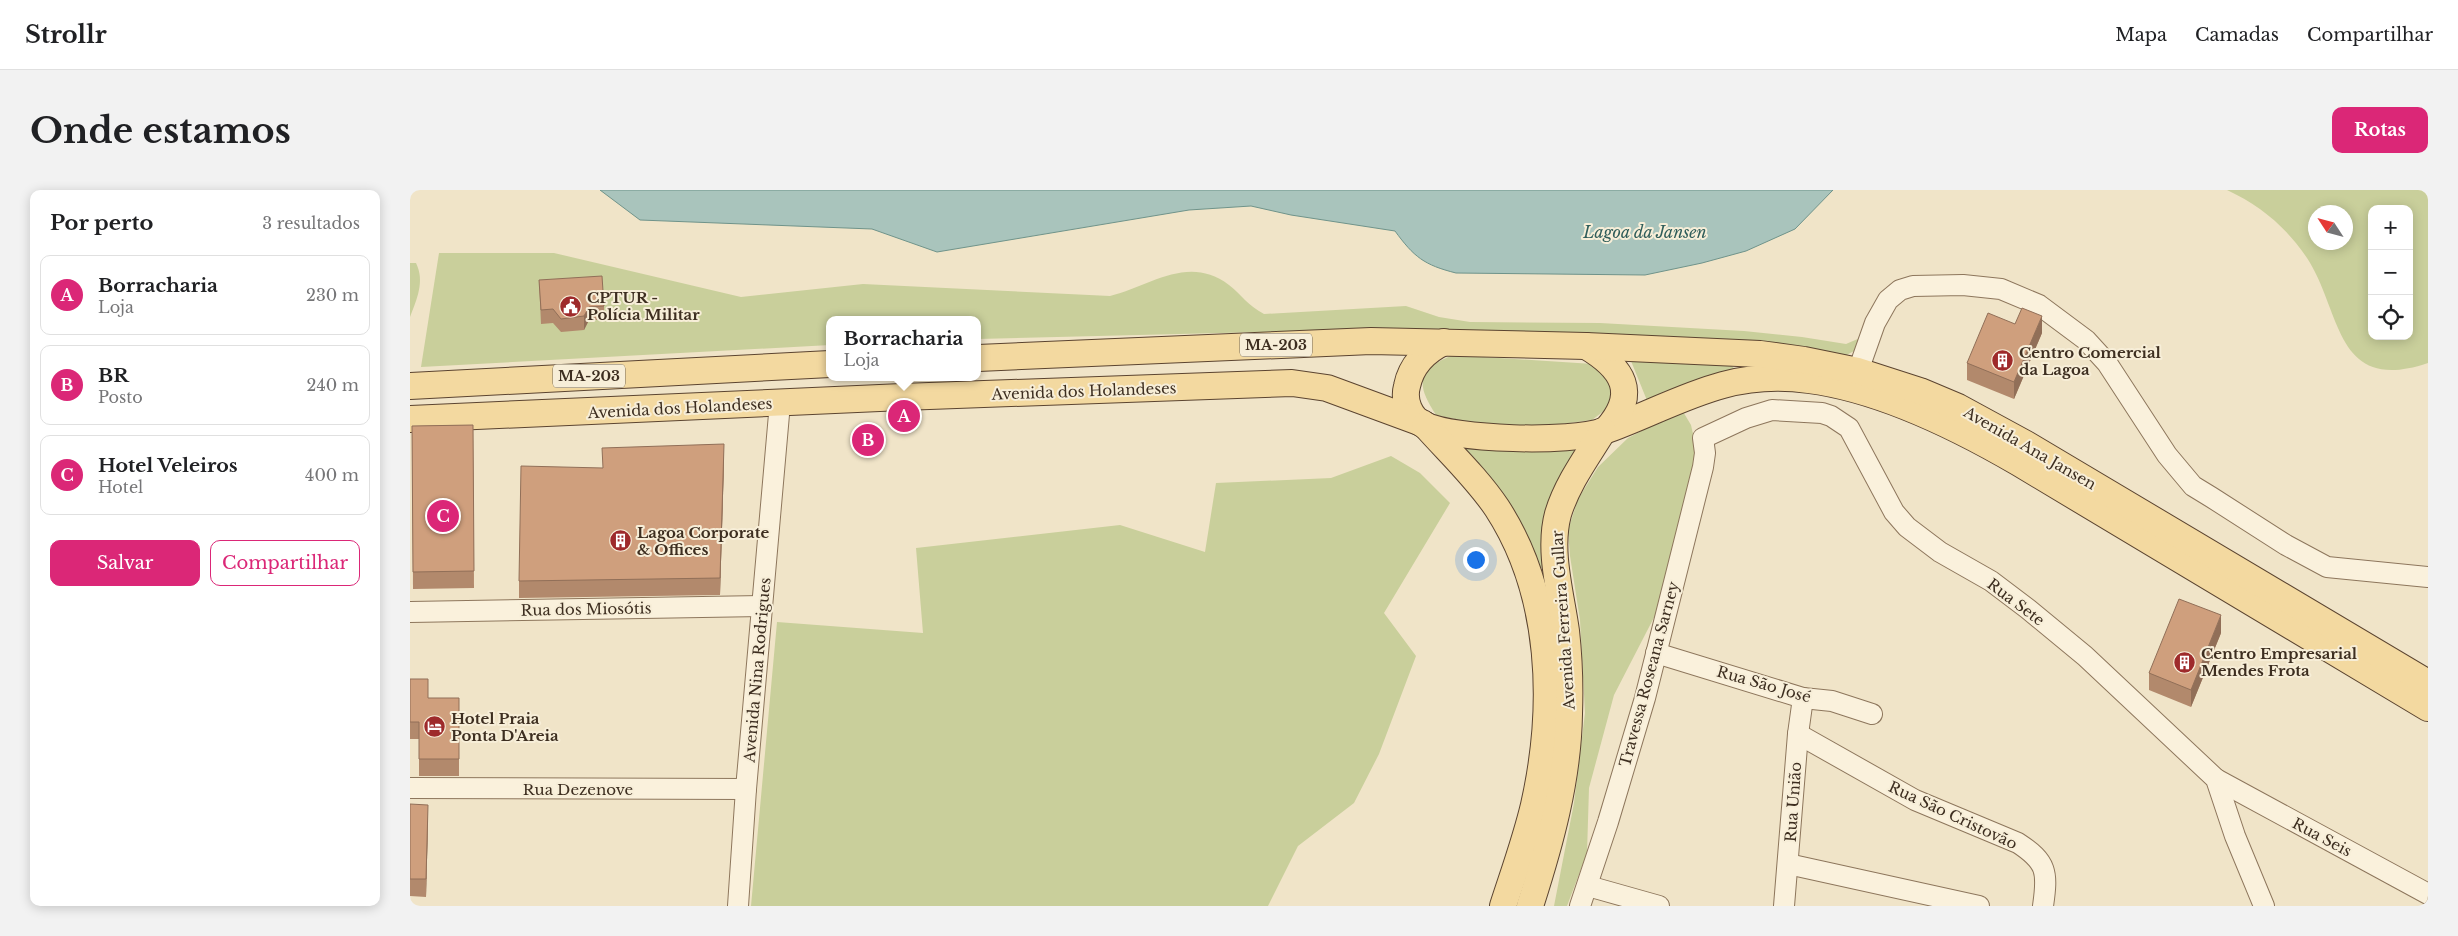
<!DOCTYPE html>
<html lang="pt">
<head>
<meta charset="utf-8">
<style>
	body { margin:0; font-family:"Libre Baskerville",serif; background:#f2f2f2; color:#202124 }
	.controls { position:absolute; right:15px; top:15px; display:grid; overflow:hidden; border-radius:10px; box-shadow:0 2px 12px #0003 }
	.controls button { width:45px; height:45px; display:grid; place-items:center; padding:0; border:0; border-bottom:1px solid #e0e0e0; background:#fff; color:#202124; font:25px sans-serif }
	.compass { position:absolute; left:1898px; top:15px; width:45px; height:45px; border-radius:50%; background:#fff; box-shadow:0 2px 12px #0003; rotate:306deg }
	.you { position:absolute; left:1065px; top:369px; width:18px; height:18px; margin:-12px; border:4px solid #fff; border-radius:50%; background:#1a73e8; box-shadow:0 0 0 8px #1a73e833 }
	.badge { display:grid; place-items:center; width:32px; height:32px; border-radius:50%; background:#db2777; color:#fff; font-size:16px; font-weight:700 }
	.pin { position:absolute; translate:-50% -50%; border:2px solid #fff; box-shadow:0 1px 5px #0006 }
	.popup { position:absolute; left:416px; top:126px; width:155px; height:65px; box-sizing:border-box; display:grid; place-content:center; border-radius:10px; background:#fff; filter:drop-shadow(0 1px 4px #0005); font-size:16px; white-space:nowrap; color:#757577 }
	.popup b { font-size:19px; color:#202124 }
	.popup::after { content:''; position:absolute; left:50%; top:100%; margin-left:-10px; border:10px solid transparent; border-top-color:#fff }
	.list { margin:0; padding:0; list-style:none }
	h2 { display:flex; justify-content:space-between; align-items:center; height:65px; margin:0; padding:0 20px; font-size:21px }
	h2 small { font-size:16px; font-weight:400; color:#757577 }
	.list li { display:grid; grid-template-columns:32px 1fr auto; gap:15px; align-items:center; box-sizing:border-box; height:80px; margin:0 10px 10px; padding:0 10px; border:1px solid #e0e0e0; border-radius:10px }
	.list b { display:block; font-size:19px; white-space:nowrap }
	.list p { margin:0; font-size:16px; white-space:nowrap; color:#757577 }
	.list em { font-size:16px; font-style:normal; color:#757577 }
	.actions { display:flex; gap:10px; padding:15px 20px }
	.actions a { flex:1; padding:11px 0; border:1px solid #db2777; border-radius:10px; text-align:center; font-size:18px; color:#db2777 }
	.actions .main { background:#db2777; color:#fff }
	.icon { flex:none; width:28px; height:28px; fill:none; stroke:currentColor; stroke-width:2; stroke-linecap:round; stroke-linejoin:round }
	.map { position:relative; flex:none; width:2018px; height:716px; overflow:hidden; border-radius:10px }
	header { display:flex; align-items:center; gap:30px; box-sizing:border-box; height:70px; padding:0 25px; background:#fff; border-bottom:1px solid #e0e0e0 }
	header strong { font-size:24px }
	nav { display:flex; gap:28px; margin-inline-start:auto; font-size:18px }
	.intro { display:flex; align-items:center; justify-content:space-between; box-sizing:border-box; height:120px; padding:0 30px }
	h1 { margin:0; font-size:35px }
	.button { padding:12px 22px; border-radius:10px; background:#db2777; color:#fff; font-size:18px; font-weight:700 }
	main { display:flex; gap:30px; padding:0 30px }
	aside { flex:1; background:#fff; border-radius:10px; box-shadow:0 2px 12px #0003 }
	.map>svg:first-child { display:block }
	.green { fill:#c9cf9b; fill-rule:evenodd }
	.water { fill:#a9c4bc; stroke:#6f938a }
	.lines { fill:none; stroke-linecap:round; stroke-linejoin:round }
	.minor-casing { stroke:#8d765c; stroke-width:22 }
	.major-casing { stroke:#5b4430; stroke-width:28 }
	.minor { stroke:#faf1dc; stroke-width:20 }
	.major { stroke:#f3d9a0; stroke-width:26 }
	.wall { fill:#b2896c }
	.shaded-wall { fill:#916f58 }
	.building { fill:#cf9f7d; stroke:#916f58 }
	.labels { text-anchor:middle; dominant-baseline:central; stroke-width:4; stroke-linejoin:round; paint-order:stroke }
	.shield { fill:#f7eed8; stroke:#756857; stroke-width:1 }
	.shield-label { font-size:14px; font-weight:bold; fill:#3d2e20 }
	.poi-label { font-size:15px; font-weight:bold; fill:#3d2e20; stroke:#f7eed8; text-anchor:start }
	.street-label { font-size:15px; fill:#3d2e20; stroke:#f7eed8 }
	.water-label { font-size:16px; font-style:italic; fill:#2f5d5a; stroke:#f7eed8 }
</style>
</head>
<body>
<header>
<strong>Strollr</strong>
<nav><a>Mapa</a><a>Camadas</a><a>Compartilhar</a></nav>
</header>
<div class="intro"><h1>Onde estamos</h1><a class="button">Rotas</a></div>
<main>
<aside>
<h2>Por perto<small>3 resultados</small></h2>
<ul class="list">
<li><span class="badge">A</span><div><b>Borracharia</b><p>Loja</p></div><em>230 m</em></li>
<li><span class="badge">B</span><div><b>BR</b><p>Posto</p></div><em>240 m</em></li>
<li><span class="badge">C</span><div><b>Hotel Veleiros</b><p>Hotel</p></div><em>400 m</em></li>
</ul>
<div class="actions"><a class="main">Salvar</a><a>Compartilhar</a></div>
</aside>
<div class="map">
<svg width="2018" height="716" viewBox="0 0 2018 716">
	<rect width="100%" height="100%" fill="#f0e4c8"/>
	<g class="green">
		<path d="M1817,0H2018V173C1924,205 1932,121 1897,68C1876,37 1851,16 1817,0ZM1962,19H1999V146H1962ZM1906,22H1936V52H1906Z"/>
		<path d="M29,63H144L331,107L453,94L700,106C741,96 778,64 819,95C832,105 837,115 854,124L996,116L1029,127L1060,132L1190,133L1334,141L1392,147L1436,154L1450,148L1444,161L1433,167L977,139L568,149V130H420V155L11,177Z"/>
		<path d="M0,73H6C15,91 7,109 0,127Z"/>
		<path d="M1043,165L1183,174L1199,186L1204,200L1199,217L1182,230L1129,237L1079,236L1026,225C1006,194 1006,180 1043,165Z"/>
		<polygon points="1219,166 1314,169 1326,180 1238,213"/>
		<polygon points="1272,220 1281,235 1288,266 1254,408 1204,505 1179,598 1177,663 1157,716 1144,716 1164,613 1175,523 1170,430 1160,366 1158,340 1168,309 1188,277 1218,248"/>
		<polygon points="1047,250 1175,254 1136,380 1123,374"/>
		<polygon points="981,266 1010,283 1040,313 974,423 1006,466 969,564 944,613 888,656 858,716 341,716 367,432 513,443 506,358 710,335 795,362 806,293 921,288"/>
	</g>
	<path class="water" d="M190,0H1423L1385,39L1336,61L1292,73L1235,85L1046,83C1014,75 1004,67 985,41L881,25L841,16L779,20L527,62L462,39L230,30Z"/>
	<g class="lines">
		<defs>
			<g id="minor">
				<polyline points="1448,181 1465,133 1478,110 1490,100 1503,96 1553,95 1591,99 1629,115 1676,150 1697,173 1757,265 1783,296 1801,307 1876,355 1917,377 2018,387"/>
				<polyline points="0,422 352,416"/>
				<polyline points="1246,463 1393,508 1422,511 1462,524"/>
				<path d="M1388,544L1505,610L1608,653C1637,672 1638,682 1633,716"/>
				<polyline points="1806,589 2018,704"/>
				<polyline points="0,598 336,599"/>
				<polyline points="1378,674 1569,716"/>
				<polyline points="1178,696 1249,716"/>
				<polyline points="328,716 336,599 370,213"/>
				<polyline points="1170,716 1198,632 1235,508 1293,277 1295,263 1293,248 1336,228 1362,220 1412,223 1421,226 1439,238 1484,322 1497,337 1530,362 1581,391 1618,419 1675,466 1806,589 1825,646 1854,716"/>
				<polyline points="1374,716 1388,544 1393,508"/>
			</g>
			<g id="major">
				<path d="M1034,152C1015,161 1001,176 997,196C993,211 1000,228 1014,235C1046,250 1160,253 1194,241C1234,227 1272,206 1313,195C1342,187 1370,186 1399,190C1469,199 1549,238 1609,273L2018,518"/>
				<path d="M1176,156C1213,178 1229,203 1197,239"/>
				<polyline points="568,168 961,151 1176,156 1350,164 1394,170 1448,181 1510,201 1548,217 1616,254 2018,493"/>
				<polyline points="0,196 420,174"/>
				<polyline points="0,229 492,207 882,193 917,198 1012,233"/>
				<path d="M1015,235C1039,262 1067,288 1087,318C1143,404 1146,517 1124,615C1116,649 1104,682 1093,716"/>
				<path d="M1120,716C1140,654 1158,590 1159,524C1160,496 1159,468 1156,441C1151,404 1138,361 1148,324C1157,294 1177,267 1193,241"/>
			</g>
		</defs>
		<use href="#minor" class="minor-casing"/>
		<use href="#major" class="major-casing"/>
		<use href="#minor" class="minor"/>
		<use href="#major" class="major"/>
	</g>
	<g class="wall">
		<polygon points="129,90 194,116 194,130 179,130 174,140 151,142 143,133 131,134"/>
		<polygon points="1605,134 1632,143 1604,209 1557,190 1557,173"/>
		<polygon points="63,235 64,398 3,399 2,236"/>
		<polygon points="314,272 310,405 109,408 109,391 192,278"/>
		<polygon points="1811,443 1781,517 1739,500 1739,483"/>
		<polygon points="0,489 18,508 49,508 49,586 9,586 9,549 0,549"/>
		<polygon points="0,614 18,632 16,707 0,706"/>
	</g>
	<g class="shaded-wall">
		<polygon points="179,117 179,130 174,140 174,126"/>
		<polygon points="1632,126 1632,143 1604,209 1604,192"/>
		<polygon points="314,254 314,272 310,405 310,388"/>
		<polygon points="1811,425 1811,443 1781,517 1781,500"/>
		<polygon points="18,615 18,632 16,707 16,689"/>
	</g>
	<g class="building">
		<polygon points="192,86 194,116 179,117 174,126 151,129 143,119 131,120 129,90"/>
		<polygon points="1612,118 1632,126 1604,192 1557,173 1578,123 1605,134"/>
		<polygon points="63,235 64,381 3,382 2,236"/>
		<polygon points="314,254 310,388 109,391 111,276 193,278 192,258"/>
		<polygon points="1769,409 1811,425 1781,500 1739,483"/>
		<polygon points="0,489 18,489 18,508 49,508 49,569 9,569 9,532 0,532"/>
		<polygon points="0,614 18,615 16,689 0,689"/>
	</g>
	<defs>
		<symbol id="civic-disc" viewBox="-11 -11 22 22"><circle r="9.5" fill="#9e2a2b" stroke="#f7eed8"/><path d="M-.6-6.5H3V-4.5H.6V-3L4-1V1h2V6H-6V1h2V-1L-.6-3ZM-1.2 2.5V6h2.4V2.5Z" fill="#fff"/></symbol>
		<symbol id="building-disc" viewBox="-11 -11 22 22"><circle r="9.5" fill="#9e2a2b" stroke="#f7eed8"/><path d="M-4-6H4V6H1V3H-1V6H-4ZM-2.5-4.3h1.7v1.8h-1.7ZM.8-4.3h1.7v1.8H.8ZM-2.5-1h1.7V.8h-1.7ZM.8-1h1.7V.8H.8Z" fill="#fff"/></symbol>
		<symbol id="hotel-disc" viewBox="-11 -11 22 22"><circle r="9.5" fill="#9e2a2b" stroke="#f7eed8"/><path d="M-6-4.5h1.5V1H6V5H4.5V3h-9V5H-6ZM-4 0a1.8 1.8 0 1 1 3.6 0ZM.5 0V-2.5h3Q6-2.5 6 0Z" fill="#fff"/></symbol>
	</defs>
	<g fill-rule="evenodd">
		<use href="#civic-disc" x="148" y="104" width="25" height="25"/>
		<use href="#building-disc" x="1580" y="158" width="25" height="25"/>
		<use href="#building-disc" x="198" y="338" width="25" height="25"/>
		<use href="#building-disc" x="1762" y="460" width="25" height="25"/>
		<use href="#hotel-disc" x="12" y="524" width="25" height="25"/>
	</g>
	<g class="labels">
		<g class="shield">
			<rect x="830" y="143.5" width="72" height="23" rx="4"/>
			<rect x="143" y="174.5" width="72" height="23" rx="4"/>
		</g>
		<g class="shield-label">
			<text x="866" y="155">MA-203</text>
			<text x="179" y="186">MA-203</text>
		</g>
		<g class="poi-label">
			<text x="177" y="107">CPTUR -<tspan x="177" dy="17">Polícia Militar</tspan></text>
			<text x="1609" y="162">Centro Comercial<tspan x="1609" dy="17">da Lagoa</tspan></text>
			<text x="227" y="342">Lagoa Corporate<tspan x="227" dy="17">&amp; Offices</tspan></text>
			<text x="1791" y="463">Centro Empresarial<tspan x="1791" dy="17">Mendes Frota</tspan></text>
			<text x="41" y="528">Hotel Praia<tspan x="41" dy="17">Ponta D'Areia</tspan></text>
		</g>
		<g class="street-label">
			<text transform="translate(674 201) rotate(-2)">Avenida dos Holandeses</text>
			<text transform="translate(270 218) rotate(-3)">Avenida dos Holandeses</text>
			<text transform="translate(1620 258) rotate(30)">Avenida Ana Jansen</text>
			<text transform="translate(1606 412) rotate(37)">Rua Sete</text>
			<text transform="translate(176 419) rotate(-1)">Rua dos Miosótis</text>
			<text transform="translate(1153 430) rotate(-94)">Avenida Ferreira Gullar</text>
			<text transform="translate(347 480) rotate(-85)">Avenida Nina Rodrigues</text>
			<text transform="translate(1239 484) rotate(-75)">Travessa Roseana Sarney</text>
			<text transform="translate(1354 494) rotate(16)">Rua São José</text>
			<text x="168" y="599">Rua Dezenove</text>
			<text transform="translate(1383 612) rotate(-86)">Rua União</text>
			<text transform="translate(1543 625) rotate(25)">Rua São Cristovão</text>
			<text transform="translate(1912 647) rotate(28)">Rua Seis</text>
		</g>
		<g class="water-label">
			<text x="1235" y="42">Lagoa da Jansen</text>
		</g>
	</g>
</svg>
<div class="controls">
<button>+</button>
<button>−</button>
<button><svg class="icon" aria-label="locate" viewBox="0 0 24 24"><circle cx="12" cy="12" r="6"/><path d="M12 2v4M12 18v4M2 12h4M18 12h4"/></svg></button>
</div>
<svg class="compass" viewBox="-18 -18 36 36"><path d="M0-13l5 13h-10z" fill="#e53935"/><path d="M0 13l5-13h-10z" fill="#757577"/></svg>
<div class="you"></div>
<div class="pin badge" style="left:494px;top:226px">A</div>
<div class="popup"><b>Borracharia</b>Loja</div>
<div class="pin badge" style="left:458px;top:250px">B</div>
<div class="pin badge" style="left:33px;top:326px">C</div>
</div>
</main>
</body>
</html>
